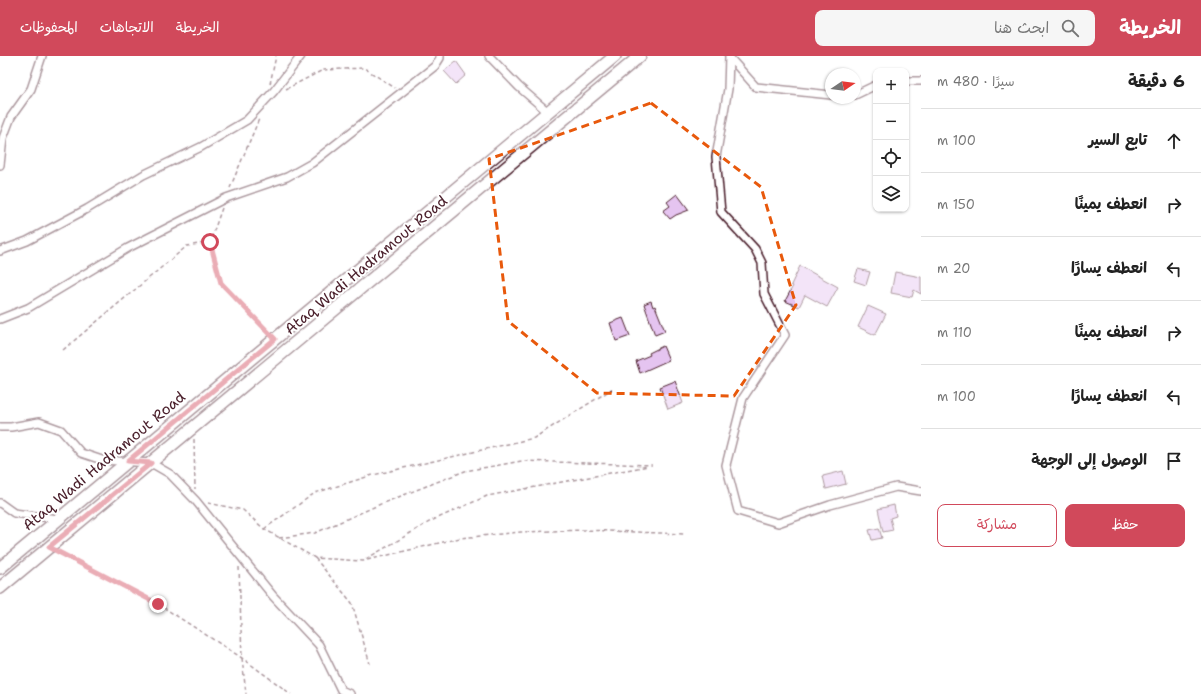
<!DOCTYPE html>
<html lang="ar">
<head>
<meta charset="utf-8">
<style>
	body { margin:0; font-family:"Shantell Sans","Playpen Sans Arabic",sans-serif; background:#f6f6f6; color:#222; direction:rtl }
	.controls { position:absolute; right:12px; top:12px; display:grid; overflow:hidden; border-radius:8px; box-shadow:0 1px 3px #0004 }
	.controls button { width:36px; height:36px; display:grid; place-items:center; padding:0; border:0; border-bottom:1px solid #e0e0e0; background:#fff; color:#222; font:20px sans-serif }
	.compass { position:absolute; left:825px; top:12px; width:36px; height:36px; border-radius:50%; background:#fff; box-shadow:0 1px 3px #0004; rotate:77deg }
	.stop { position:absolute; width:12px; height:12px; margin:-9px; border:3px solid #d1495b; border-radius:50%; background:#fff }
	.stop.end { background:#d1495b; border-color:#fff; box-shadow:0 1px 4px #0008 }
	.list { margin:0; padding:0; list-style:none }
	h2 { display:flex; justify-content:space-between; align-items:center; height:52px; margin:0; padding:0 16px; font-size:17px }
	h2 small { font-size:13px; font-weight:400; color:#767676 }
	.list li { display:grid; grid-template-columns:26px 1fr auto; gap:12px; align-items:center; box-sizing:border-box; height:64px; padding:0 16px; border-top:1px solid #e0e0e0 }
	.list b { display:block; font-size:15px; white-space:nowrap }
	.list em { font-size:13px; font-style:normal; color:#767676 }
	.actions { display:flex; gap:8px; padding:12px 16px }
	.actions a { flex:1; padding:9px 0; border:1px solid #d1495b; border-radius:8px; text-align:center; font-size:14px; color:#d1495b }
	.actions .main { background:#d1495b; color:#fff }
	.icon { flex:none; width:22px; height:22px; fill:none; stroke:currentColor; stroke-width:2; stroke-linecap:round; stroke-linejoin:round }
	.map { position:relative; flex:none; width:921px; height:638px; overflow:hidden; direction:ltr }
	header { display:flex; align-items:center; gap:24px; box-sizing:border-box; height:56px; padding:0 20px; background:#d1495b; color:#fff }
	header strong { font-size:19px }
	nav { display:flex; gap:22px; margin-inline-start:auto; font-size:14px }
	.search { width:280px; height:36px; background:#f6f6f6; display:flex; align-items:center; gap:10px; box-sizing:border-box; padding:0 14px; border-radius:8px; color:#767676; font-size:15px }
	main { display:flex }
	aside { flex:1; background:#fff }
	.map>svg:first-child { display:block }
	.building { fill:#e5c4f0; stroke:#4a1f2b }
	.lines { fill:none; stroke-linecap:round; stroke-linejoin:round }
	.street-casing { stroke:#4a1f2b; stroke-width:10 }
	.primary-casing { stroke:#4a1f2b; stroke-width:14 }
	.path { stroke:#4a1f2b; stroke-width:1.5; stroke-dasharray:4 3; stroke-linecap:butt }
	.street { stroke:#fff; stroke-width:7 }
	.primary { stroke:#fff; stroke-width:11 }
	.route { stroke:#d1495b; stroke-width:5 }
	.marked { fill:none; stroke:#e8590c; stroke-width:3; stroke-dasharray:8 5; stroke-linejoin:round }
	.labels { text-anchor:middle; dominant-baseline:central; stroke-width:4; stroke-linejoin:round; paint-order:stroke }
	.street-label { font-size:15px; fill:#4a1f2b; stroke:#fff }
</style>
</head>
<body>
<header>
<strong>الخريطة</strong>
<div class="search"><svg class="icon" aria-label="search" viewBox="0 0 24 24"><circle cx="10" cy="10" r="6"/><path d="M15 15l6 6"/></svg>ابحث هنا</div>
<nav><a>الخريطة</a><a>الاتجاهات</a><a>المحفوظات</a></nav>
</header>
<main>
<aside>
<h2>6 دقيقة<small>سيرًا · 480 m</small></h2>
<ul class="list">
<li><svg class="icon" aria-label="ahead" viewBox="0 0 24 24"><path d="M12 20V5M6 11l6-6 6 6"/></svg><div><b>تابع السير</b></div><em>100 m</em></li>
<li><svg class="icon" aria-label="right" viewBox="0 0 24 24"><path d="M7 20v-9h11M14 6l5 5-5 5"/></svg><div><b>انعطف يمينًا</b></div><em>150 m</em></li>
<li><svg class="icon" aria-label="left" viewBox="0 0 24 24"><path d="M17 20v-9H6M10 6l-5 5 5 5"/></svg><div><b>انعطف يسارًا</b></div><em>20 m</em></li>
<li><svg class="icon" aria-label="right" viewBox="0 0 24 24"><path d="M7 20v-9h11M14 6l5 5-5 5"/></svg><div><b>انعطف يمينًا</b></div><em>110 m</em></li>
<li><svg class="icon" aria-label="left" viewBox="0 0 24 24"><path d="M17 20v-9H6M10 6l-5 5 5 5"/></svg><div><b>انعطف يسارًا</b></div><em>100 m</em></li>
<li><svg class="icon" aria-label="arrive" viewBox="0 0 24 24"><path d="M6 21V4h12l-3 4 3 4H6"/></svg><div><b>الوصول إلى الوجهة</b></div></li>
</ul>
<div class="actions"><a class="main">حفظ</a><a>مشاركة</a></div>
</aside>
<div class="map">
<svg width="921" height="638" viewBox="0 0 921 638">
	<rect width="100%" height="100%" fill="#fff"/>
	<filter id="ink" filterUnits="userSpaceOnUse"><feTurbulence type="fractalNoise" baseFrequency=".025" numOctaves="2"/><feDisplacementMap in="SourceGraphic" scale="8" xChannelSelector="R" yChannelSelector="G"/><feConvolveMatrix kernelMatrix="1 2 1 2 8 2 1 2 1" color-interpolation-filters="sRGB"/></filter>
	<g filter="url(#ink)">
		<g class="building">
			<polygon points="456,5 466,19 456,28 444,15"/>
			<polygon points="677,138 689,154 676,159 670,163 663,155 670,150 667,146"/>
			<polygon points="800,210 838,231 827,251 805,239 799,251 785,245 793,230 791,229"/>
			<polygon points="858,213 870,216 866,229 854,225"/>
			<polygon points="895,216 921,221 921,238 914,234 912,241 891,237"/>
			<polygon points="651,245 653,251 655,250 665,275 655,279 644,248"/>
			<polygon points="868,250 886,258 875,279 858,271"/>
			<polygon points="623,262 630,280 616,285 610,267"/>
			<polygon points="663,290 669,304 640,317 636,305 650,299 649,297"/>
			<polygon points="675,325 683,347 668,353 660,331"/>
			<polygon points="843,415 846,428 826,433 823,420"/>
			<polygon points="894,449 896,460 890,462 893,474 883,476 878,453"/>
			<polygon points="879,472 882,482 872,484 869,474"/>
		</g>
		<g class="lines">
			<defs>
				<g id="street">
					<polyline points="489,0 519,31 548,56"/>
					<polyline points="729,0 728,33 716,101 721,156 755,193 762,207 764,238 785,279 743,342 726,409 738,455 778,467 830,449 896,431 921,435"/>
					<polyline points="730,2 756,31 831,39"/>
					<polyline points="906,25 921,25"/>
					<polyline points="855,39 876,29"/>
					<polyline points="0,109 3,82 11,61 31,33 42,0"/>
					<polyline points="0,195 27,185 87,153 143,119 201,91 247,64 274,35 301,0"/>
					<polyline points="0,263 28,252 128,192 226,142 287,121 312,107 435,10 440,2 440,0"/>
					<polyline points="0,371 11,371 39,366 61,374 81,397 102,404 151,407 170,418 196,445 273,540 319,589 341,634 350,638"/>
					<polyline points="0,447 14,457 58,463"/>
				</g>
				<g id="primary">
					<polyline points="0,512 615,0"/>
					<polyline points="0,532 640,0"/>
				</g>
			</defs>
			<use href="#street" class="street-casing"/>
			<use href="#primary" class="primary-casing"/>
			<g class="path">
				<polyline points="270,28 276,0"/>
				<polyline points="286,33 323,14 364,12 395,32"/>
				<polyline points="230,132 259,63"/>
				<polyline points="222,152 210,186 221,227 268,276"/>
				<polyline points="63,294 187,190 210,186"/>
				<polyline points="194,383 195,433"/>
				<polyline points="208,447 243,454 264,473 315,502 363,505 460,482 521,476 585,474 684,478"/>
				<polyline points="264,473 315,437 373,419 534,382 612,333"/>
				<polyline points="279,482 315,477 383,447 465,415 522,405 652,409"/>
				<polyline points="58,496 158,548 242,602 291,638"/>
				<polyline points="315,502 352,547 370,608"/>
				<polyline points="366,503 431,465 487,440 648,410"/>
				<polyline points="239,511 242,602 246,638"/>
			</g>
			<use href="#street" class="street"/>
			<use href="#primary" class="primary"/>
		</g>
	</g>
	<g class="lines" filter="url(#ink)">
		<polyline class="route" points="158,548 49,491 151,407 128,405 275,283 221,227 210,186"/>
	</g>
	<path d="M0 0H921V638H0ZM651,47L761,131L796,249L734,340L597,337L508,265L489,103Z" fill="#fff" fill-opacity=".55" fill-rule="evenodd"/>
	<path class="marked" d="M651,47L761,131L796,249L734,340L597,337L508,265L489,103Z"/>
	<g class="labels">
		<g class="street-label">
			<text transform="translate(366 209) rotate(-40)">Ataq Wadi Hadramout Road</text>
			<text transform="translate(104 405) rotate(-40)">Ataq Wadi Hadramout Road</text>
		</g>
	</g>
</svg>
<div class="controls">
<button>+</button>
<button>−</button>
<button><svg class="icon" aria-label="locate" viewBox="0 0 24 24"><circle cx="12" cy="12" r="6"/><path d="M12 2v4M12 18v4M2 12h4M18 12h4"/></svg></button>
<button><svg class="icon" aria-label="layers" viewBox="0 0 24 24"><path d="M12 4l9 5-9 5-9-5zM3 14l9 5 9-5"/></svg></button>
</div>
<svg class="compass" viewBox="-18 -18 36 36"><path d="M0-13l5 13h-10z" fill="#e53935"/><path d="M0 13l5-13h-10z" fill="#767676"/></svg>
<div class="stop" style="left:210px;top:186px"></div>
<div class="stop end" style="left:158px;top:548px"></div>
</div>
</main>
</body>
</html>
